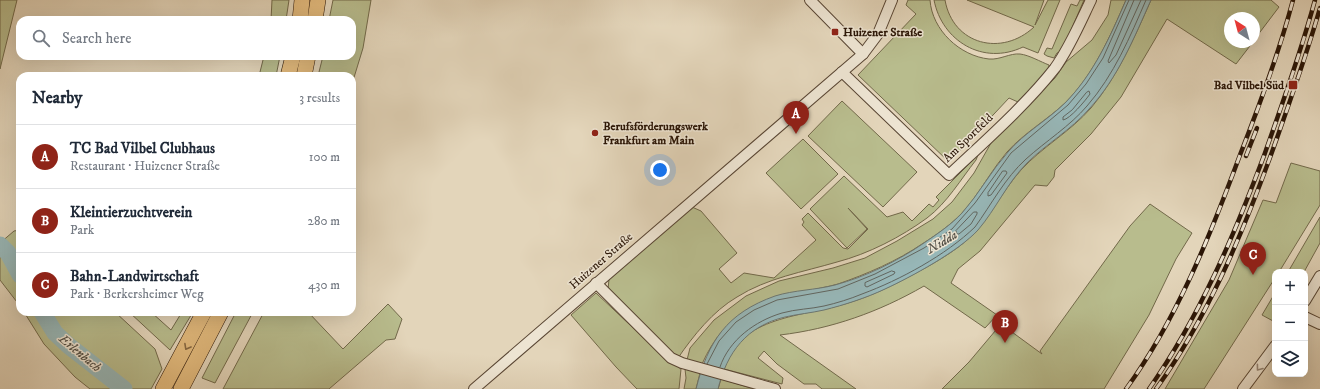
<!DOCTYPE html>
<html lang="en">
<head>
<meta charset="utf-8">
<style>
	body { margin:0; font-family:"IM FELL DW Pica",serif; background:#f2f2f3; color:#1f2937 }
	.controls { position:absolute; right:12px; bottom:12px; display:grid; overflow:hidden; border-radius:8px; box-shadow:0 4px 16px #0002 }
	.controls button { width:36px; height:36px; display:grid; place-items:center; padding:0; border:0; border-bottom:1px solid #e0e1e3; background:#fff; color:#1f2937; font:20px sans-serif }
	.compass { position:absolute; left:1224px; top:12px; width:36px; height:36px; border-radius:50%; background:#fff; box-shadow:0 4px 16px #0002; rotate:324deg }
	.you { position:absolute; left:660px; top:170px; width:14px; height:14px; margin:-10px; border:3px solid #fff; border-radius:50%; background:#1a73e8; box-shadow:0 0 0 6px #1a73e833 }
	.badge { display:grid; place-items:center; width:26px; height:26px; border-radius:50%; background:#8f2418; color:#fff; font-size:13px; font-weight:700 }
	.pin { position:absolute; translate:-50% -33px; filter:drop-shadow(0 1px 2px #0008) }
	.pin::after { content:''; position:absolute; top:21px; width:14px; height:12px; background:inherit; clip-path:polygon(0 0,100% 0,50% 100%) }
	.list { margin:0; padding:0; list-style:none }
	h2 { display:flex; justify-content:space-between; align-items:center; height:52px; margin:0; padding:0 16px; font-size:17px }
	h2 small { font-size:13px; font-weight:400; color:#747a83 }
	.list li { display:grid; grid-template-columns:26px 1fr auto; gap:12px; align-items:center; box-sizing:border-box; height:64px; padding:0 16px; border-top:1px solid #e0e1e3 }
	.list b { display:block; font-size:15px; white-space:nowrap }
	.list p { margin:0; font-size:13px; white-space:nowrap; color:#747a83 }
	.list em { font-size:13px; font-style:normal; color:#747a83 }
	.icon { flex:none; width:22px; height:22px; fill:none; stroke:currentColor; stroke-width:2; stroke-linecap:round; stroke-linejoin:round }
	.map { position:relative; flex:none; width:1320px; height:389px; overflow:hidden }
	.search { position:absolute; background:#fff; box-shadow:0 4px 16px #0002; left:16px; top:16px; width:340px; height:44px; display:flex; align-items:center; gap:10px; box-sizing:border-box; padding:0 14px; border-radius:12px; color:#747a83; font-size:15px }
	.panel { position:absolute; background:#fff; box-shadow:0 4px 16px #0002; left:16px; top:72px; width:340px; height:244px; border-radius:12px }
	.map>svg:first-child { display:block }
	.green { fill:#b8bc8d; stroke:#72694a }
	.water { fill:#97b7b8; stroke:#6c7771 }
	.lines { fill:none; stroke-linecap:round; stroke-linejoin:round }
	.shore { stroke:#616660; stroke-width:1 }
	.river { stroke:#97b7b8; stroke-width:17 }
	.minor-casing { stroke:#594634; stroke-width:12 }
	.highway-casing { stroke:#2b1607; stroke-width:16 }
	.minor { stroke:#ede4d2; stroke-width:10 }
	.highway { stroke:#e2ba7d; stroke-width:15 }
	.rail-casing { stroke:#2b1607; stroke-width:4.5 }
	.rail { stroke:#ede4d2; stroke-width:3; stroke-dasharray:9; stroke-linecap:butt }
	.oneway { stroke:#866842 }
	.oneway2 { stroke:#968777 }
	.poi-dot { fill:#8f2418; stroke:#ede4d2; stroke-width:1.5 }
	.labels { text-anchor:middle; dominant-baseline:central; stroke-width:3; stroke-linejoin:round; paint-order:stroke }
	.poi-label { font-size:12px; font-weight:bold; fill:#2b1607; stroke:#ede4d2; text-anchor:start }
	.street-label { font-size:12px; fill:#2b1607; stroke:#ede4d2 }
	.water-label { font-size:13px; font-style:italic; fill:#514e45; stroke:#ede4d2 }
</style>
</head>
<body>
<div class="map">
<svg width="1320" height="389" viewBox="0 0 1320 389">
	<rect width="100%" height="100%" fill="#e3d5ba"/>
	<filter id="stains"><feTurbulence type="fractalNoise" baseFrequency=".005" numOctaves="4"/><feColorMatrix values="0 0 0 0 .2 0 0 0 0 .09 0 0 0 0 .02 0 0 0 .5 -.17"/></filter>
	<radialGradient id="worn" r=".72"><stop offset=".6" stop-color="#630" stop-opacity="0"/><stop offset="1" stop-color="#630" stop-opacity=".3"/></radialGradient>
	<g class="green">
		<polygon points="0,0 17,0 0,69"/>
		<polygon points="272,0 289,0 286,20 271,20"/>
		<polygon points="333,0 371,0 363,48 352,84 352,76 318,76 323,56 352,56 352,20 329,20"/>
		<path d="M908,0H930C932,30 960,56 989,59C1000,60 1010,53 1020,54C1029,55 1041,62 1049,65V69L1018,102L1009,98L949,162L858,75L916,14L906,5Z"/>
		<path d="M934,0H945C953,45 1002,57 1034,27L967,0H1044L1035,25L1048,0H1060L1038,53L1023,47C983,66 942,41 934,0Z"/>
		<polygon points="1080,0 1084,0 1062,51 1057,53 1054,58 1047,56 1044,54 1047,48 1052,49 1071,4 1077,6"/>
		<path d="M1111,0H1126C1110,37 1094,74 1065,103C1047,120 1024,133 1007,152C994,167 984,185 972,201C959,219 941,232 922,244C897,261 867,274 838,284C828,287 818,288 809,291C756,304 726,311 702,364L687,360L690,348L714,320L746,296L779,281L833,268L865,258L897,241L933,219L952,202L974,173L991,143L1055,78L1066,62L1092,40L1108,15Z"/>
		<path d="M1151,0H1271L1279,7L1254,40V18H1230V42H1253L1236,64L1167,19L1121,97L1091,134L1055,170L1054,177L1047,186L1035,185L980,251L958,269L951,283L997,315L985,328L924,286C879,312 831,329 780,335L856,389H822L816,384H804L777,364L764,351L758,358L783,378L782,384L724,369C739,315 804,317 848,303C871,296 892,286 914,274C931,265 956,251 969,238C988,220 1003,190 1021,170C1042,147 1070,132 1091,108C1118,76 1134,38 1151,0Z"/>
		<polygon points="264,56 280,56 276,76 259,76"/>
		<polygon points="842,101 917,172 883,207 808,136"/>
		<polygon points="803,139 838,174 801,209 766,173"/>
		<path d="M978,155L976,160C961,179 947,203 927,218C901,237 868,254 837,262C803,272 767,278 737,297C713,311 693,336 678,358L608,290L609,279L692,207L701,211L737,253L719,269L731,283L744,273L774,278L816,240L802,225L804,222L802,219L808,213L843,248L848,249L868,229L848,208L867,229L847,248L810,209L844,176L887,217L903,212L912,221L929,204L933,207L939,200L936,197Z"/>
		<polygon points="1291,163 1320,171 1320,205 1279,272 1275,272 1275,278 1204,389 1165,389 1229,280 1263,200 1276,203"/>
		<polygon points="1150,204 1192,233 1176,259 1149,315 1104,389 942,389 969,362 1001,324 1042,354 1040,351 1130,226"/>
		<polygon points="1320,217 1320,243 1304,272 1288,272"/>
		<polygon points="20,230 20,306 0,280 0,243 14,231"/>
		<polygon points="596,293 662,355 681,369 679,389 637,389 616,367 571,315"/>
		<polygon points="1275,293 1275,317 1273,321 1262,315"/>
		<polygon points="388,304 402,319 395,339 386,340 329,389 223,389 264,312 308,312 343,349"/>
		<polygon points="24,312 115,312 155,349 162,369 151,389 90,389 75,377 44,344"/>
		<polygon points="129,312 151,312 171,330 182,312 193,312 170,350"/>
		<polygon points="236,312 253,312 215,383 202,378"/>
		<polygon points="685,369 700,373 696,389 684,389 686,378"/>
		<polygon points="721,379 751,388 754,389 718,389"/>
	</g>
	<path class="water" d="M1126,0H1151C1134,38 1118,78 1089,109C1071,130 1046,144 1027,163C1007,183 996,209 978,230C959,251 911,277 885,289C866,298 844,305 824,310C811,313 798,314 785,317C747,326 727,352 718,389H696C708,341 727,313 775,296C794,290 816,290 835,285C865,277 898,261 924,243C937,234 951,225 962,213C979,194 991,171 1008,152C1024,133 1048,120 1066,102C1094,73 1110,37 1126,0Z"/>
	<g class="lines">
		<g class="shore">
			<polyline points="1134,0 1108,61 1109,63 1116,55 1141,0"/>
			<path d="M1087,92L1089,91L1090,94C1085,101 1070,119 1063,120V117L1072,110Z"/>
			<polygon points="1003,171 1006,171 1007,173 991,195 988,196 988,193"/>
			<polygon points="974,212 977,212 977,214 971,224 959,234 957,234 956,231"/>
			<polygon points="892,271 895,272 894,274 867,287 865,286 865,283"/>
			<polyline points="707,364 719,341 727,332 736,322 754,310 777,300 838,289 875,274 924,248 952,229 975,203 1011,153 1068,105 1086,84 1103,58 1129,0"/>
			<path d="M720,367C729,340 755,321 782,313C796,309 811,309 824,306C837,303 850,299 862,294C900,280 946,255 975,227C991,205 1005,178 1026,159C1046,141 1070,126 1087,106C1114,75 1130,37 1146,0"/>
		</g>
		<g class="river">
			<polyline points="0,245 8,253 20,275"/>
			<polyline points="42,312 55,333 69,346 124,389"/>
		</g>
		<defs>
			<g id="minor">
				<polyline points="810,0 863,54"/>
				<path d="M842,72L949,175C984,142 1026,105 1055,68C1070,47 1080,23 1091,0"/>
				<polyline points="596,283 671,358 682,363 775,389"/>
				<polyline points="1305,301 1320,276"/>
				<polyline points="1305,317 1320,324"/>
				<polyline points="474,389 863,54 878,34 892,0"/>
				<polyline points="1243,389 1275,346"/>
			</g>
			<g id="highway">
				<polyline points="300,20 302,0"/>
				<polyline points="315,20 318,0"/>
				<polyline points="288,76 293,56"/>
				<polyline points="304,76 308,56"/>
				<polyline points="163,389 204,312"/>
				<polyline points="181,389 221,312"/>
			</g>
		</defs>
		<use href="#minor" class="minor-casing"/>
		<use href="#highway" class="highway-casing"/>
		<use href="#minor" class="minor"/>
		<use href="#highway" class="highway"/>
		<defs>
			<g id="rail">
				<polyline points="1246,156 1257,128"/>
				<path d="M1126,389C1177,319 1210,236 1240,155C1260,104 1279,53 1293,0"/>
				<path d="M1149,389C1200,316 1234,236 1265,153C1283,102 1301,52 1315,0"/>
				<path d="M1156,389C1208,317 1242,235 1272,152C1289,104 1306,57 1320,8"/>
			</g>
		</defs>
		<use href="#rail" class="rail-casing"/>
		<use href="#rail" class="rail"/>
	</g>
	<defs><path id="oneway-chevron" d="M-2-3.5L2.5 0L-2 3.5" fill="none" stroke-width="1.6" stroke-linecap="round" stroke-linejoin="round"/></defs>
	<use class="oneway" href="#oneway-chevron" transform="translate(187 347) rotate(119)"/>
	<use class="oneway2" href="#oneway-chevron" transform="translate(1259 368) rotate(127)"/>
	<g class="poi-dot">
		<rect x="831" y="28" width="8" height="8" rx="2"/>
		<rect x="1288" y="80" width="10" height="10" rx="2"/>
		<circle cx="595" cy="133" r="4"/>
	</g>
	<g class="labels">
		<g class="poi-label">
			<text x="843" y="32">Huizener Straße</text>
			<text x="1284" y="85" text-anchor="end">Bad Vilbel Süd</text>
			<text x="603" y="126">Berufsförderungswerk<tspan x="603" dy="14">Frankfurt am Main</tspan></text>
		</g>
		<g class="street-label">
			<text transform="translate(968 138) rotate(-44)">Am Sportfeld</text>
			<text transform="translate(601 261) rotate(-41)">Huizener Straße</text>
		</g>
		<g class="water-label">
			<text transform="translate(942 242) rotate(-31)">Nidda</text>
			<text transform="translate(80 353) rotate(40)">Erlenbach</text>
		</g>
	</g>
	<rect width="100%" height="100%" filter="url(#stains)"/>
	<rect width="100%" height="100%" fill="url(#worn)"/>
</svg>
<div class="controls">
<button>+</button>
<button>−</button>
<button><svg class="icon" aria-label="layers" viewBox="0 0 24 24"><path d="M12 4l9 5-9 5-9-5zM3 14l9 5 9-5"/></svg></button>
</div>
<svg class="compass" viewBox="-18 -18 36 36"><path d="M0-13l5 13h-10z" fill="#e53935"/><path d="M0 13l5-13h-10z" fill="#747a83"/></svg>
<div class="you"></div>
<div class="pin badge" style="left:796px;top:134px">A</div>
<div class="pin badge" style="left:1005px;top:343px">B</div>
<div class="pin badge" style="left:1253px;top:275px">C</div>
<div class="search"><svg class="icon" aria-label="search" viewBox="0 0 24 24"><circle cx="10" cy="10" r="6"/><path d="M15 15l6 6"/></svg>Search here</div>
<section class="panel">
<h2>Nearby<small>3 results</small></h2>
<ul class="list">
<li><span class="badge">A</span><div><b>TC Bad Vilbel Clubhaus</b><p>Restaurant · Huizener Straße</p></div><em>100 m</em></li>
<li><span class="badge">B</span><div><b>Kleintierzuchtverein</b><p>Park</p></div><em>280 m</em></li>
<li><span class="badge">C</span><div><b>Bahn-Landwirtschaft</b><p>Park · Berkersheimer Weg</p></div><em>430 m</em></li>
</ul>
</section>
</div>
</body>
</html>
